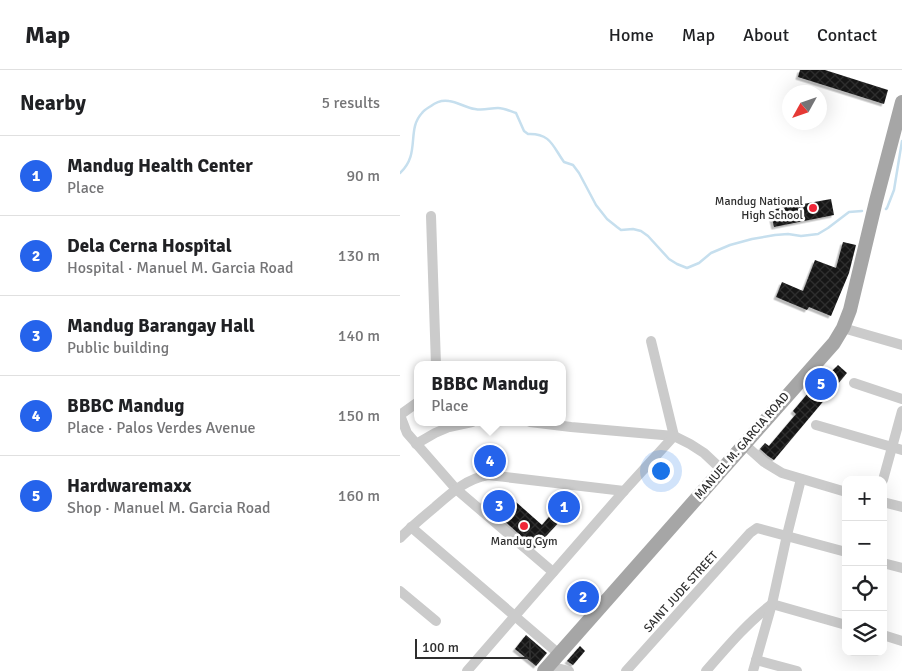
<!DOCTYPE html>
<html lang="en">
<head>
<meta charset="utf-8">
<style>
	body { margin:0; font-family:Signika,sans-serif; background:#f2f2f2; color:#202124 }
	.controls { position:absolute; right:15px; bottom:15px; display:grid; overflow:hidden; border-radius:10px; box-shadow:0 5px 20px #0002 }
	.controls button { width:45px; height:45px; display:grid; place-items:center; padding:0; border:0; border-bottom:1px solid #e0e0e0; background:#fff; color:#202124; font:25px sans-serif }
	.compass { position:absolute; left:382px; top:15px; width:45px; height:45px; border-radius:50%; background:#fff; box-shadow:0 5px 20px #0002; rotate:230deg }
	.scale { position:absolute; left:15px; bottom:12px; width:116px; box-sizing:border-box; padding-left:5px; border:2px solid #2e2e2e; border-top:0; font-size:14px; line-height:18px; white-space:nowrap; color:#2e2e2e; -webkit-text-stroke:4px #fff; paint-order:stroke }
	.you { position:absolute; left:260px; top:400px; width:18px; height:18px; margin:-12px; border:4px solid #fff; border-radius:50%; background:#1a73e8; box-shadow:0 0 0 8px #1a73e833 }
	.badge { display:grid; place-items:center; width:32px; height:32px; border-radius:50%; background:#2563eb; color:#fff; font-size:16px; font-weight:700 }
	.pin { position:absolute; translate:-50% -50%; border:2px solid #fff; box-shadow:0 1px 5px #0006 }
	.popup { position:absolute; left:14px; top:291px; width:152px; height:65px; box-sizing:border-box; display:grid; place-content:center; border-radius:10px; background:#fff; filter:drop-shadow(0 1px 4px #0005); font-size:16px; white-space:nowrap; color:#757577 }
	.popup b { font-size:19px; color:#202124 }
	.popup::after { content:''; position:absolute; left:50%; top:100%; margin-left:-10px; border:10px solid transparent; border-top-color:#fff }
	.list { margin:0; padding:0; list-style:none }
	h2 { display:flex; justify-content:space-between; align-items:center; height:65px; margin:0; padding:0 20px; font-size:21px }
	h2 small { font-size:16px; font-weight:400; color:#757577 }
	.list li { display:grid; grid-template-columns:32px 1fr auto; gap:15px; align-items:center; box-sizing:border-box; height:80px; padding:0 20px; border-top:1px solid #e0e0e0 }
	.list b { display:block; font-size:19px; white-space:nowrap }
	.list p { margin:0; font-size:16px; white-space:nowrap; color:#757577 }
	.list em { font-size:16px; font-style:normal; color:#757577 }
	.icon { flex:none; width:28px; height:28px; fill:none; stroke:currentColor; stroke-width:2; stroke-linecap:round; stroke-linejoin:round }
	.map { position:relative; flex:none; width:502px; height:601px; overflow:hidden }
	header { display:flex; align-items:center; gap:30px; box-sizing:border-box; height:70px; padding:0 25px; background:#fff; border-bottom:1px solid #e0e0e0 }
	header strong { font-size:24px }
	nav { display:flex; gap:28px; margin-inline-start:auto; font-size:18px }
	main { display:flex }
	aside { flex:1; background:#fff }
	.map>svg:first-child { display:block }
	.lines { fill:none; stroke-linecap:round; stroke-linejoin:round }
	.stream { stroke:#c6dfee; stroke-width:2.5 }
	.building { fill:url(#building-cross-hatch); filter:url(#shadow) }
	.minor { stroke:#cbcbcb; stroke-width:10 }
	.major { stroke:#a6a6a6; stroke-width:14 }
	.poi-dot { fill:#f02638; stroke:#fff; stroke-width:2 }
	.labels { text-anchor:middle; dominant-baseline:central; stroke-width:5; stroke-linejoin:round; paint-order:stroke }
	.poi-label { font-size:12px; fill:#2e2e2e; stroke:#fff; text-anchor:end }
	.street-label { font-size:12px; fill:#2e2e2e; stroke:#fff }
</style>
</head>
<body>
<header>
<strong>Map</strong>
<nav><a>Home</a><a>Map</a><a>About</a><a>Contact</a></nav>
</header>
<main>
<aside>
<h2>Nearby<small>5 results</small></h2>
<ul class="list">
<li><span class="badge">1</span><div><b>Mandug Health Center</b><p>Place</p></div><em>90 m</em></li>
<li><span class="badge">2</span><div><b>Dela Cerna Hospital</b><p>Hospital · Manuel M. Garcia Road</p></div><em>130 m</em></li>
<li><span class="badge">3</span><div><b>Mandug Barangay Hall</b><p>Public building</p></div><em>140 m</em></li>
<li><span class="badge">4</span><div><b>BBBC Mandug</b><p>Place · Palos Verdes Avenue</p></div><em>150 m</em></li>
<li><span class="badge">5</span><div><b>Hardwaremaxx</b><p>Shop · Manuel M. Garcia Road</p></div><em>160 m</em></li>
</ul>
</aside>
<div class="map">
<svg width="502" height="601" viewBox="0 0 502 601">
	<defs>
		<pattern id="building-cross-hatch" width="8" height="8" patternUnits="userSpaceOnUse" patternTransform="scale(1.25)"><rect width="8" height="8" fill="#151515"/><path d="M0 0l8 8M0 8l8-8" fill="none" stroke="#2f2f2f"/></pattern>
		<filter id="shadow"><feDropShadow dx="-2.5" dy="2.5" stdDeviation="0" flood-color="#0004"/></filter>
	</defs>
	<rect width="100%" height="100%" fill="#fff"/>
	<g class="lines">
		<g class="stream">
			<path d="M0,103C21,84 6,60 22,43C24,40 28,38 31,36C36,32 43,30 49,31C58,32 66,38 75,39C83,41 90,38 98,38C104,38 110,41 116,43L124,61L128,64C151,63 153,77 164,92L173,95L179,103L196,135L207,149L217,157L221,160L233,159L241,161L248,166L269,189L277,194L287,198L299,193L311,183L330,175L352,169L375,165L388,164L401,166L418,164L428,158L449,142L462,141"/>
			<polyline points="486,139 487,138 494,120 502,71"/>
		</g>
	</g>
	<g class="building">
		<polygon points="400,0 425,0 488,20 484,34 398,7"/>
		<polygon points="431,129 434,145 374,157 370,140"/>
		<polygon points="443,172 456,175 449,203 431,246 409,237 407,240 376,227 382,212 403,221 415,190 436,198"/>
		<polygon points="438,295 447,303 374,390 368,386 360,379 365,373 369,376 396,344 393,341 425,303 428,305"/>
		<polygon points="83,383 95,383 96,399 84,399"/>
		<polygon points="93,422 110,438 116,432 142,455 155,440 154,439 165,427 174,436 135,478 101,448 102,447 83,431"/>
		<polygon points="180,515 196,529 186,540 170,526"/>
		<polygon points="126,565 147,583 136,596 115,579"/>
		<polygon points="180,576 185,581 173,595 167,591"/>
	</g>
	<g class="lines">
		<g class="minor">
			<polyline points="31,146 36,295"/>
			<polyline points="443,258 502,275"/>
			<polyline points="251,271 274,366"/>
			<polyline points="454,313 502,329"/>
			<polyline points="0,345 7,363 56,419 153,502"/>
			<polyline points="0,345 18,332"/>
			<polyline points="130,352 171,357 274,366 290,374 304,383 321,399"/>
			<polyline points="416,355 502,380"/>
			<polyline points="16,374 35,363 49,357 72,352"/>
			<polyline points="344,374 364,392 382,403 446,422"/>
			<polyline points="483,410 502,341"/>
			<polyline points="483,432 502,437"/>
			<polyline points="11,457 159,584"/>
			<path d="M0,468C11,457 23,447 35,437C51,423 66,409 88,405L224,421"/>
			<polyline points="483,493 502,498"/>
			<polyline points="0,521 36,551"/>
			<polyline points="372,534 446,555"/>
			<polyline points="483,565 502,571"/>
			<polyline points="356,590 397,601"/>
			<polyline points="149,596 169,601"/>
			<polyline points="67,601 224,421 274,366"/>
			<polyline points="226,601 350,463 357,458 446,482"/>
			<path d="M306,601C327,577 347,553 372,534"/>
			<polyline points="353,601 372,534 387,465 401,409"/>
		</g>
		<polyline class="major" points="144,601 434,273 443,258 450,240 476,131 502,32"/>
	</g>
	<g class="poi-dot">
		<circle cx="413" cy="138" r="5"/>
		<circle cx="124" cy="456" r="5"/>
	</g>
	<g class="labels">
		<g class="poi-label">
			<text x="403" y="131">Mandug National<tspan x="403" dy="14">High School</tspan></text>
			<text x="124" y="471" text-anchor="middle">Mandug Gym</text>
		</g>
		<g class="street-label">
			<text transform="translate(342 376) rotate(-49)">MANUEL M. GARCIA ROAD</text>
			<text transform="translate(281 522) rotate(-48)">SAINT JUDE STREET</text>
		</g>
	</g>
</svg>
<div class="controls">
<button>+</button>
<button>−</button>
<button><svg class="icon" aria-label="locate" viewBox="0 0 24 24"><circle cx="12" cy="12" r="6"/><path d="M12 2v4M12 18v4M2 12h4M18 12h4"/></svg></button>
<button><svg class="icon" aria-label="layers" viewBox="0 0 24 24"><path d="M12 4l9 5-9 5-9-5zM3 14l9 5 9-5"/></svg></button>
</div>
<svg class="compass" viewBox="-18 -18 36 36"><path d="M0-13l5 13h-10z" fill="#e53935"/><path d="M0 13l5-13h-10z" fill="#757577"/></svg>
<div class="scale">100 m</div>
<div class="you"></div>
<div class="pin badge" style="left:164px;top:437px">1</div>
<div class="pin badge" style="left:183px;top:527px">2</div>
<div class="pin badge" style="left:99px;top:436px">3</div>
<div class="pin badge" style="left:90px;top:391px">4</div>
<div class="popup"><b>BBBC Mandug</b>Place</div>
<div class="pin badge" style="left:421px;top:314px">5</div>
</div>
</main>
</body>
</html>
